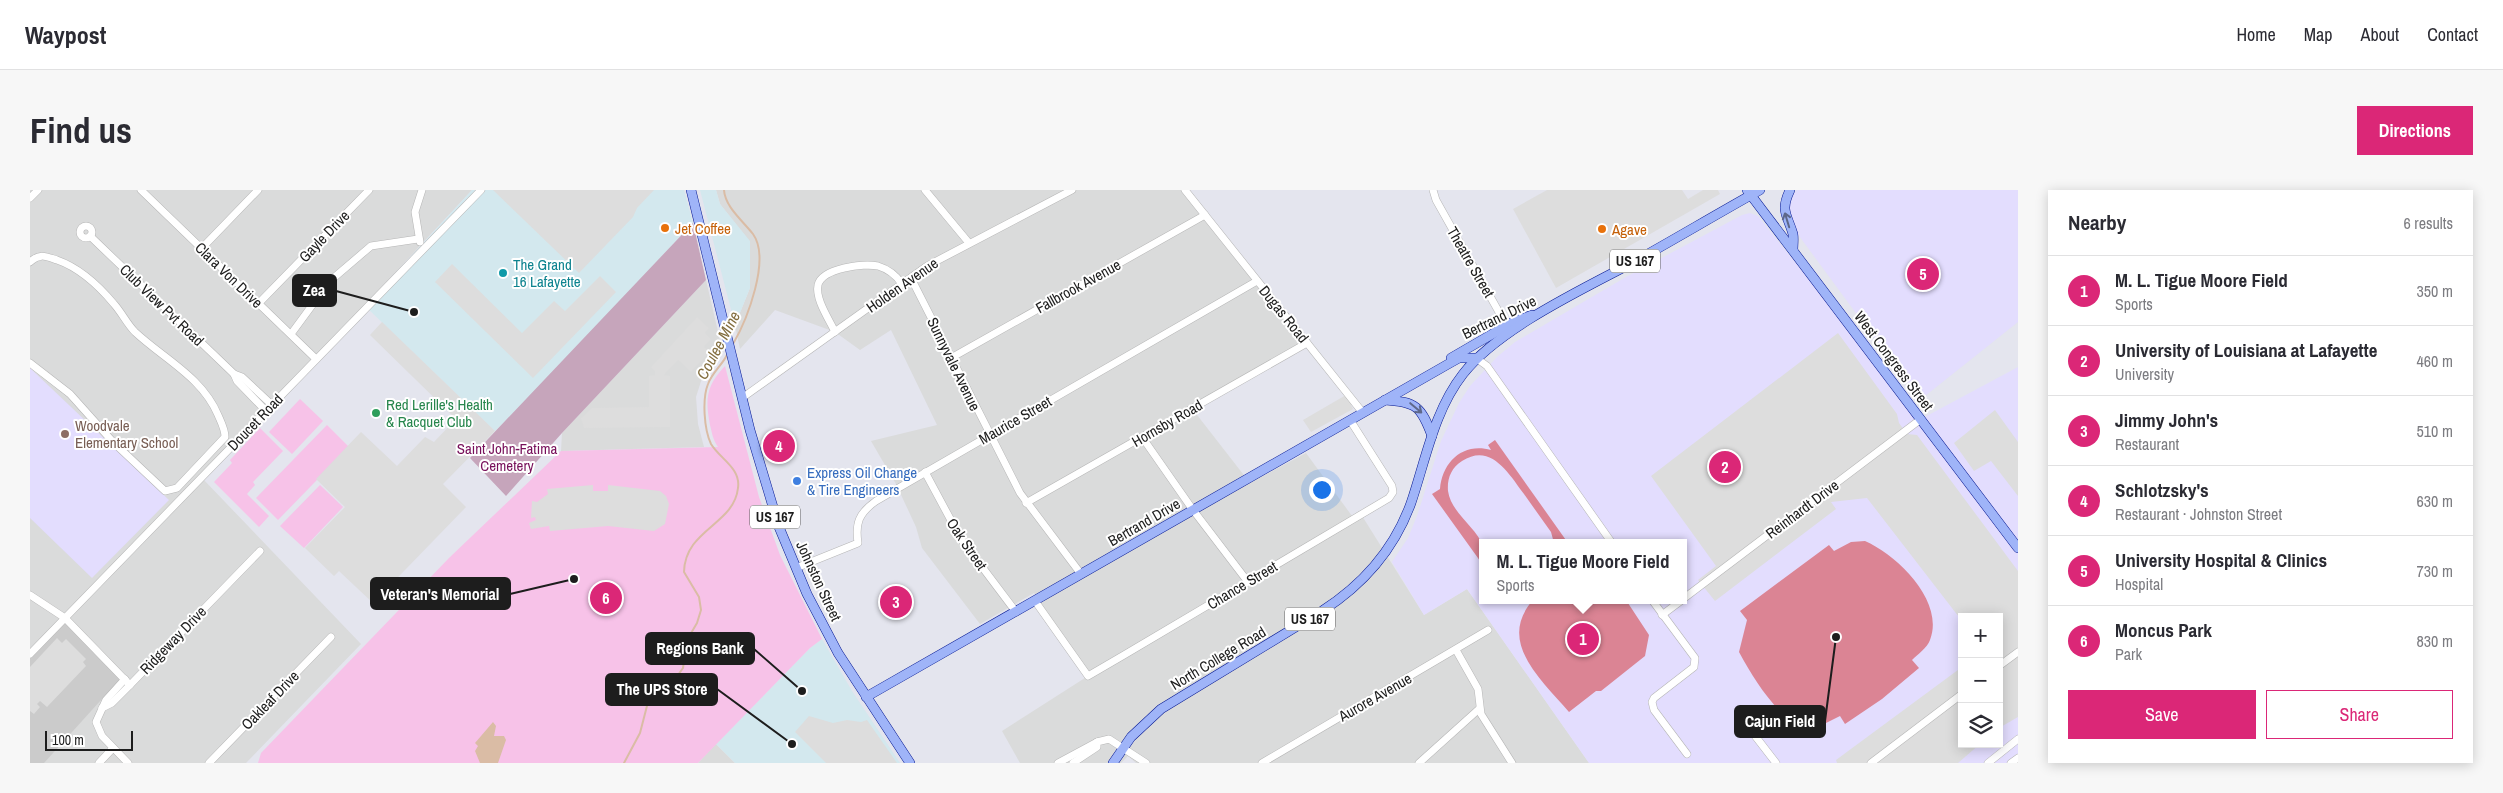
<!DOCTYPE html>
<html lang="en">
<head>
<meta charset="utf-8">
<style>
	body { margin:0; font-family:"Archivo Narrow",sans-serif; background:#f7f7f7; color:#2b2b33 }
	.controls { position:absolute; right:15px; bottom:15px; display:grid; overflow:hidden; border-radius:0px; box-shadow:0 2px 12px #0003 }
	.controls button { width:45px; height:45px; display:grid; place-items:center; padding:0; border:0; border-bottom:1px solid #e1e1e2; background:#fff; color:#2b2b33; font:25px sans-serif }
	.scale { position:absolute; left:15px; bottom:12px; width:88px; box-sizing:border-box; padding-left:5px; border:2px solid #1d1d1d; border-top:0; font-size:14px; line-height:18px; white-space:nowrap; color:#1d1d1d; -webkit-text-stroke:4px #fff; paint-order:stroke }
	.you { position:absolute; left:1291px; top:299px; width:18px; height:18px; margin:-12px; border:4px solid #fff; border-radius:50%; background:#1a73e8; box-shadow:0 0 0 8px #1a73e833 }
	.badge { display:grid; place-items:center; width:32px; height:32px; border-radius:50%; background:#db2777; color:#fff; font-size:16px; font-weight:700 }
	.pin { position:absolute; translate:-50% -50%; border:2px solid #fff; box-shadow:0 1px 5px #0006 }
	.popup { position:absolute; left:1449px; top:349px; width:208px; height:65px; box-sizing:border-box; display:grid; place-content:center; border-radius:0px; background:#fff; filter:drop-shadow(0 1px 4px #0005); font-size:16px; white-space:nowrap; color:#7c7c81 }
	.popup b { font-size:19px; color:#2b2b33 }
	.popup::after { content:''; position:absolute; left:50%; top:100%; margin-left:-10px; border:10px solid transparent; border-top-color:#fff }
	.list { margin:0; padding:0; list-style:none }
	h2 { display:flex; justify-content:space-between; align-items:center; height:65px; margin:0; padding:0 20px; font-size:21px }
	h2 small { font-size:16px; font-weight:400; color:#7c7c81 }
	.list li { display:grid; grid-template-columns:32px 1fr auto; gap:15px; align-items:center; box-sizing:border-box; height:70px; padding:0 20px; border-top:1px solid #e1e1e2 }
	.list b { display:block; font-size:19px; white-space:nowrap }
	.list p { margin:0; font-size:16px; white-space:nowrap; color:#7c7c81 }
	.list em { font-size:16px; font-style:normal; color:#7c7c81 }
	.actions { display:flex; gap:10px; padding:15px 20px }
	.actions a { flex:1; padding:11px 0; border:1px solid #db2777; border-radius:0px; text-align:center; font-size:18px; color:#db2777 }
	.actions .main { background:#db2777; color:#fff }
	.icon { flex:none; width:28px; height:28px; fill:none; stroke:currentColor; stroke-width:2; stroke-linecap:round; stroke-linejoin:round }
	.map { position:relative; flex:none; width:1988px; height:573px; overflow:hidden; border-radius:0px }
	header { display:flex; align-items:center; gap:30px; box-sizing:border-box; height:70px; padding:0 25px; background:#fff; border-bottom:1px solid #e1e1e2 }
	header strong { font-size:24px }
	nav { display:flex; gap:28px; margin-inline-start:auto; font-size:18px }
	.intro { display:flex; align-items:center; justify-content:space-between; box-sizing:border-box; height:120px; padding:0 30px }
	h1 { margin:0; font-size:35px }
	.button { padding:12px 22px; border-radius:0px; background:#db2777; color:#fff; font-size:18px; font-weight:700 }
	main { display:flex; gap:30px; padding:0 30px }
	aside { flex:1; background:#fff; border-radius:0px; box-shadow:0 2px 12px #0003 }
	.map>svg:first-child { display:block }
	.residential { fill:#dadbdb }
	.commercial { fill:#d3e8ee }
	.education { fill:#e3ddfe; fill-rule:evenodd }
	.religious { fill:#cbcbcb }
	.cemetery { fill:#c6a5bb }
	.park { fill:#f7c2e8 }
	.pitch { fill:#db8494 }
	.parking { fill:#ddd }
	.water { fill:#dabca5 }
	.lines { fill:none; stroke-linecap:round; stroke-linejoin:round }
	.stream { stroke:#dabca5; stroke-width:2 }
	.minor-casing { stroke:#b6b6b6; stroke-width:8 }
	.major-casing { stroke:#061891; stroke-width:10 }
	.minor { stroke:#fff; stroke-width:7 }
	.major { stroke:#9fb4f8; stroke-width:9 }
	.oneway { stroke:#5e688a }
	.food-dot { fill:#e8710a; stroke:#fff; stroke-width:2 }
	.culture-dot { fill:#0f9aa8; stroke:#fff; stroke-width:2 }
	.leisure-dot { fill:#2e9e5b; stroke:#fff; stroke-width:2 }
	.education-dot { fill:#8d6e63; stroke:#fff; stroke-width:2 }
	.shop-dot { fill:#3f7fe0; stroke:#fff; stroke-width:2 }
	.labels { text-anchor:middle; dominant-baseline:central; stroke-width:4; stroke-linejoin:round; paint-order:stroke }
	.shield { fill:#fff; stroke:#616161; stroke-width:1 }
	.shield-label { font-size:14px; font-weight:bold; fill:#1d1d1d }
	.food-label { font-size:15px; fill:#c56008; stroke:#fff; text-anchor:start }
	.street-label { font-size:15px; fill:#1d1d1d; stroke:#fff }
	.culture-label { font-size:15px; fill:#0d838f; stroke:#fff; text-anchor:start }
	.leisure-label { font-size:15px; fill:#27864d; stroke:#fff; text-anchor:start }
	.education-label { font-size:15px; fill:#785e54; stroke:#fff; text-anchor:start }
	.park-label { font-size:15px; fill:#770f5a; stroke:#fff }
	.shop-label { font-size:15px; fill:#366cbe; stroke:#fff; text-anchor:start }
	.water-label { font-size:16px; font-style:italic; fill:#836e3f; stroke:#fff }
	.leader { fill:none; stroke:#1d1d1d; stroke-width:2 }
	.callout-dot { fill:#1d1d1d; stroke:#fff; stroke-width:2 }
	.callout { fill:#1d1d1d; stroke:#1d1d1d; stroke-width:2 }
	.callout-label { font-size:16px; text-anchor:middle; font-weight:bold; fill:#fff }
</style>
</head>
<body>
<header>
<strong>Waypost</strong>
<nav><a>Home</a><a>Map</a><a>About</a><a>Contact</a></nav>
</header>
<div class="intro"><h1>Find us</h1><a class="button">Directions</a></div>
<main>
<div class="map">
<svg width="1988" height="573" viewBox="0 0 1988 573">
	<rect width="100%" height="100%" fill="#e4e5ee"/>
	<g class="residential">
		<polygon points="0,0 442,0 173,289 331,454 216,573 0,573"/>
		<polygon points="686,0 1159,0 1282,153 1164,221 1220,293 1276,263 1322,326 1329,321 1394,425 1437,399 1559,573 1106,573 1098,566 1091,573 990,573 972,541 1058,486 1004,403 950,434 892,358 886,337 866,294 841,251 907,235 861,140 830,160 805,142 745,120 710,159 705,135 720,98 720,52 690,14"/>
		<polygon points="676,90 692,159 673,185 666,207 668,234 674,257 531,261 532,243"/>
		<polygon points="686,554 705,573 668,573"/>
	</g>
	<g class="commercial">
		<polygon points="442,0 654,0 663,33 496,211 465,241 335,116"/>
		<polygon points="670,0 686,0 690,14 720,51 720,98 705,135"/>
		<polygon points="792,449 822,501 870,573 705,573 686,554 780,458"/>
	</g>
	<g class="education">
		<polygon points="1767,0 1988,0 1988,132 1890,210 1761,35 1758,25 1760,7"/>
		<path d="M1720,23L1728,26L1891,229L1988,177V573H1559L1437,399L1394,425L1362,372L1378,348L1387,326L1411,251L1429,213L1440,196L1467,167L1485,152L1596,87L1712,25ZM1453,353H1653V410H1453ZM1932,427H1969V554H1932Z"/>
		<polygon points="0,178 139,310 62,388 0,328"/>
	</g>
	<polygon class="religious" points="35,432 90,489 14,573 0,573 0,468"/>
	<polygon class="cemetery" points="663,33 676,90 532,243 476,306 440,268"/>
	<g class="park">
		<path d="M695,176L729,307L750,365L792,449L780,458L668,573H228L231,563L419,368L531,261L688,257C683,250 682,243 680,235C675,209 676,196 695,176Z"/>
		<polygon points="270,209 293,231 262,264 239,242"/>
		<polygon points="297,235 319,257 248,330 226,308"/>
		<polygon points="230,238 253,261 223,292 225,295 217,304 239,326 229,337 184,292 202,273 200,270"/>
		<polygon points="290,295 313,317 274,358 250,336"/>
	</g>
	<g class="pitch">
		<path d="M1465,250L1538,353H1524L1521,342C1512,329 1503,317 1494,304C1479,284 1461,252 1432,271C1421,278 1417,289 1418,301C1421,323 1447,338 1453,356C1455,361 1453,370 1453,375L1402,304L1410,299C1412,272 1433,252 1461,260L1458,255Z"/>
		<path d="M1835,351C1867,365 1915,411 1900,450C1897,458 1888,464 1882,470L1889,478L1852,509L1815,534L1810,526L1792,535L1771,538C1743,520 1725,491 1709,462L1717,430L1710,421L1799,355L1804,361L1821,352Z"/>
		<path d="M1503,410H1596L1619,445L1615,466L1571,501H1566L1539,522C1512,490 1466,452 1503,410Z"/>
	</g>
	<g class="parking">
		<polygon points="463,0 624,0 607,18 603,27 549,83"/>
		<polygon points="1517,0 1652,0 1658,9 1673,0 1688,0 1690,4 1526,98 1483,19"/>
		<polygon points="422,74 492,143 524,111 535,121 570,86 586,102 503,188 405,92"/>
		<polygon points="667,127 679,138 675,143 681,149 674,157 680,162 661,182 648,170 634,185 640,186 640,237 554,238 551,228 562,218 619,217 619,186 625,185 625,181 621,177"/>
		<polygon points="352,132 465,241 413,294 436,317 343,413 309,381 304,386 275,358 315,317 286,289 331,242 367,276 395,247 404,252 426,229 340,145"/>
		<polygon points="1808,143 1867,224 1869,233 1877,244 1887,245 1988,381 1988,527 1969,538 1969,427 1932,427 1932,431 1837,308 1801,312 1806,319 1685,411 1668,390 1686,376 1621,286"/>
		<polygon points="1316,205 1323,214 1321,215 1323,219 1281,242 1273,230"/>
		<polygon points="1965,220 1988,252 1988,306 1961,271 1944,281 1924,253"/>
		<polygon points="563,295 563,301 578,301 578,295 630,301 636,306 639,314 635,334 624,341 578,336 520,341 519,336 501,339 499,333 506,330 505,327 501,328 502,311 507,312 518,304 517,299"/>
		<polygon points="27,448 32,453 36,449 56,469 53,472 56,476 17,517 10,511 7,514 10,517 4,524 0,521 0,477"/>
		<polygon points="1932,477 1932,554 1950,554 1928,573 1807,573 1806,570"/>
		<polygon points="779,526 803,533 817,530 831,532 837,530 867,573 796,573 765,542"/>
	</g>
	<polygon class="water" points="463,532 466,536 464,546 474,546 476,550 468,573 450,573 445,561 448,556 445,553"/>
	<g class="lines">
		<g class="stream">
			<path d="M694,0C695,17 713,31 723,44C741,69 717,130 703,154"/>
			<path d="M594,573L610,543L618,512L624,504L643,492L653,478L657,450L667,433L671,420L669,407L654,382C655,339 704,335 708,298C711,278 690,269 681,254C674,239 672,209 678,194C682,183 692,175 697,165"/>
		</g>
		<defs>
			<g id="minor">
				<polyline points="111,0 286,169"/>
				<polyline points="895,0 939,53"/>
				<polyline points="1155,0 1333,223"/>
				<polyline points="1403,0 1406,10 1479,140"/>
				<polyline points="0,8 8,0"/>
				<circle cx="56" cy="42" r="6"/>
				<polyline points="60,46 204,184 207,191 236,221"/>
				<polyline points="390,52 385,22 392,0"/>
				<polyline points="172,58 228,0"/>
				<path d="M0,72C10,63 15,66 27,70C50,78 69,96 84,114C92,123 97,134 105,142C134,169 172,187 188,225C191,232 195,239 195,247L147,298L135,301L83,252L40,204L0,173"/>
				<polyline points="881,88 990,303 1051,384"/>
				<polyline points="228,114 339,0"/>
				<path d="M805,142C799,129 785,109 788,95C792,78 834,73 848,76C858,79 866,85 872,94"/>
				<polyline points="261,144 300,91 341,56 388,49"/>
				<polyline points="921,168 1175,25"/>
				<polyline points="1446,168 1457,176 1582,353"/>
				<polyline points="204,184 212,187 242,215"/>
				<polyline points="712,208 897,76 1042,0"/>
				<polyline points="1112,247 1163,320 1218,392"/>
				<polyline points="895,282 931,349 986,422"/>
				<polyline points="996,313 1277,153"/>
				<path d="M766,378L828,353C825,333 829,323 846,311L1227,91"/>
				<polyline points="0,405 35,428 100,495"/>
				<polyline points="1653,409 1891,229"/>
				<polyline points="1622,410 1665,468 1664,477 1624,508 1622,512 1624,520 1657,564"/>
				<polyline points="1005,411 1058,486 1094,465 1359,308 1363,302 1362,296 1320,230"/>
				<polyline points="1632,425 1652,410"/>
				<polyline points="1426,460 1448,499 1451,524 1482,573"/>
				<polyline points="0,464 451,0"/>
				<polyline points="1969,476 1988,462"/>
				<polyline points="95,489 76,510 66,532 72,546 98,573"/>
				<polyline points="72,518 82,513 100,495 230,361"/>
				<polyline points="1715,529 1719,538 1746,573"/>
				<polyline points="69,573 83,558"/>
				<polyline points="179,573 301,447"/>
				<polyline points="1028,573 1067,552"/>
				<polyline points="1043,573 1067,557 1067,552 1079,549 1116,573"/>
				<polyline points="1232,573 1458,440"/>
				<polyline points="1389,573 1449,519"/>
				<polyline points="1841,573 1932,504"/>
				<polyline points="1958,573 1988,549"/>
				<polyline points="1981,573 1988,568"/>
			</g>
			<g id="major">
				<polyline points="661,0 720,240 749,337 777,404 808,463 880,573"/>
				<polyline points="1717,0 1988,358"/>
				<path d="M1760,0C1750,21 1757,24 1763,44C1764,49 1763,55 1763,60"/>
				<polyline points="1421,168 1483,132 1502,125"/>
				<path d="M1355,210C1386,212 1391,216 1402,246"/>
				<polyline points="836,507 1420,173 1429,168 1446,168"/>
				<path d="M1083,573L1101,547L1131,519L1292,421C1334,394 1364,360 1381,313C1396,269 1404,221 1433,184C1468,139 1551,100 1602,73C1645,49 1687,24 1730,0"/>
			</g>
		</defs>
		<use href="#minor" class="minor-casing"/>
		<use href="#major" class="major-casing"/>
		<use href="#minor" class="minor"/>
		<use href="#major" class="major"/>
	</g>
	<defs><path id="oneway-shaft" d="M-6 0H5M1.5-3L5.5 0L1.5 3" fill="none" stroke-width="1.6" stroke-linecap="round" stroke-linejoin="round" transform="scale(1.25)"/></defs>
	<g class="oneway">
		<use href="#oneway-shaft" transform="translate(1757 30) rotate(-107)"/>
		<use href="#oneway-shaft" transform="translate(1386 218) rotate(40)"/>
	</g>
	<g class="food-dot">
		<circle cx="635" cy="38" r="5"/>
		<circle cx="1572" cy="39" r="5"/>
	</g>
	<circle class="culture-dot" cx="473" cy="83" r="5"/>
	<circle class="leisure-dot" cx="346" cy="223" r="5"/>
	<circle class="education-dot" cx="35" cy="244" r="5"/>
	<circle class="shop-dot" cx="767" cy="291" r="5"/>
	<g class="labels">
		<g class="shield">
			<rect x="1580" y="59.5" width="50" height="23" rx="4"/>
			<rect x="720" y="315.5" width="50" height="23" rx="4"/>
			<rect x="1255" y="417.5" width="50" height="23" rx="4"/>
		</g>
		<g class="shield-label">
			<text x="1605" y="71">US 167</text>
			<text x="745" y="327">US 167</text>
			<text x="1280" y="429">US 167</text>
		</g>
		<g class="food-label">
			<text x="645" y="38">Jet Coffee</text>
			<text x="1582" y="39">Agave</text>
		</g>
		<g class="street-label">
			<text transform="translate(294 46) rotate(-46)">Gayle Drive</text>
			<text transform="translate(1441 72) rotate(60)">Theatre Street</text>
			<text transform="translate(199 85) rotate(44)">Clara Von Drive</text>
			<text transform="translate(872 95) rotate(-35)">Holden Avenue</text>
			<text transform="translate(1048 96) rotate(-29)">Fallbrook Avenue</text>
			<text transform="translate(132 115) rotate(44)">Club View Pvt Road</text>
			<text transform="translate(1254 124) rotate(51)">Dugas Road</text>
			<text transform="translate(1469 127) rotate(-26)">Bertrand Drive</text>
			<text transform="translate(1864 171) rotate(53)">West Congress Street</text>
			<text transform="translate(924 174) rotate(64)">Sunnyvale Avenue</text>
			<text transform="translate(985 230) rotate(-30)">Maurice Street</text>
			<text transform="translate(225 232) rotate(-46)">Doucet Road</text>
			<text transform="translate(1137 233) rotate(-30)">Hornsby Road</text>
			<text transform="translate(1772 319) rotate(-37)">Reinhardt Drive</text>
			<text transform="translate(1114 332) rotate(-30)">Bertrand Drive</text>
			<text transform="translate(937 354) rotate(56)">Oak Street</text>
			<text transform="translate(789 391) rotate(65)">Johnston Street</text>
			<text transform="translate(1212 395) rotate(-31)">Chance Street</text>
			<text transform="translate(143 450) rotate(-46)">Ridgeway Drive</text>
			<text transform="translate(1188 468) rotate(-31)">North College Road</text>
			<text transform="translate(1345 507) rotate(-30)">Aurore Avenue</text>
			<text transform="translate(240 510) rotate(-46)">Oakleaf Drive</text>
		</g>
		<g class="culture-label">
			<text x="483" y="74">The Grand<tspan x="483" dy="17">16 Lafayette</tspan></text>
		</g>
		<g class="leisure-label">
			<text x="356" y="214">Red Lerille's Health<tspan x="356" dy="17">&amp; Racquet Club</tspan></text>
		</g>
		<g class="education-label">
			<text x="45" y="235">Woodvale<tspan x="45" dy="17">Elementary School</tspan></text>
		</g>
		<g class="park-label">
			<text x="477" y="258">Saint John-Fatima<tspan x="477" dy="17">Cemetery</tspan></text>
		</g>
		<g class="shop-label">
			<text x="777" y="282">Express Oil Change<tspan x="777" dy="17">&amp; Tire Engineers</tspan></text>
		</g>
		<g class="water-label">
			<text transform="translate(688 155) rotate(-62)">Coulee Mine</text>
		</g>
	</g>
	<path class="leader" d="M384 122L306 101M544 389L480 404M772 501L724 459M762 554L687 499M1806 447L1795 531"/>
	<g class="callout-dot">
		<circle cx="384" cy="122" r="5"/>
		<circle cx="544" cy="389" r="5"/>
		<circle cx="772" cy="501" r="5"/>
		<circle cx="762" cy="554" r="5"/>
		<circle cx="1806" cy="447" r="5"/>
	</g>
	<g class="callout">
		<rect x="263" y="85" width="43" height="31" rx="5"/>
		<rect x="341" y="388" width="139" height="31" rx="5"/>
		<rect x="616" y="443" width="108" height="31" rx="5"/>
		<rect x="576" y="484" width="111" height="31" rx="5"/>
		<rect x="1705" y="516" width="90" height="31" rx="5"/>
	</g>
	<g class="callout-label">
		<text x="284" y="106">Zea</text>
		<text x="410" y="410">Veteran's Memorial</text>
		<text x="670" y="464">Regions Bank</text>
		<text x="632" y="505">The UPS Store</text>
		<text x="1750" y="537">Cajun Field</text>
	</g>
</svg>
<div class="controls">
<button>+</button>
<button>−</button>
<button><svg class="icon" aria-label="layers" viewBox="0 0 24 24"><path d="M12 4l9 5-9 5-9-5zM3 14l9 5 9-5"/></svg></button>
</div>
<div class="scale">100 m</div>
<div class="you"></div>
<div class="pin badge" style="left:1553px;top:449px">1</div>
<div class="popup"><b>M. L. Tigue Moore Field</b>Sports</div>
<div class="pin badge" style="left:1695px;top:277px">2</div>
<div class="pin badge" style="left:866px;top:412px">3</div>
<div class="pin badge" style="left:749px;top:256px">4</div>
<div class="pin badge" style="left:1893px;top:84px">5</div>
<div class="pin badge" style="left:576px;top:408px">6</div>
</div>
<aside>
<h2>Nearby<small>6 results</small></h2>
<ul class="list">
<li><span class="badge">1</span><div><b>M. L. Tigue Moore Field</b><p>Sports</p></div><em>350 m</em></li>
<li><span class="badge">2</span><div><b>University of Louisiana at Lafayette</b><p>University</p></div><em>460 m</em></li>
<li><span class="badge">3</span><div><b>Jimmy John's</b><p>Restaurant</p></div><em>510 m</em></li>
<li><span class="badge">4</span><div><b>Schlotzsky's</b><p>Restaurant · Johnston Street</p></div><em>630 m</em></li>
<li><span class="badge">5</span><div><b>University Hospital &amp; Clinics</b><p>Hospital</p></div><em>730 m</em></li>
<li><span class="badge">6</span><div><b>Moncus Park</b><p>Park</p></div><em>830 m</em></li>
</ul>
<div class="actions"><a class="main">Save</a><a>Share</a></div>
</aside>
</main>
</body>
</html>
